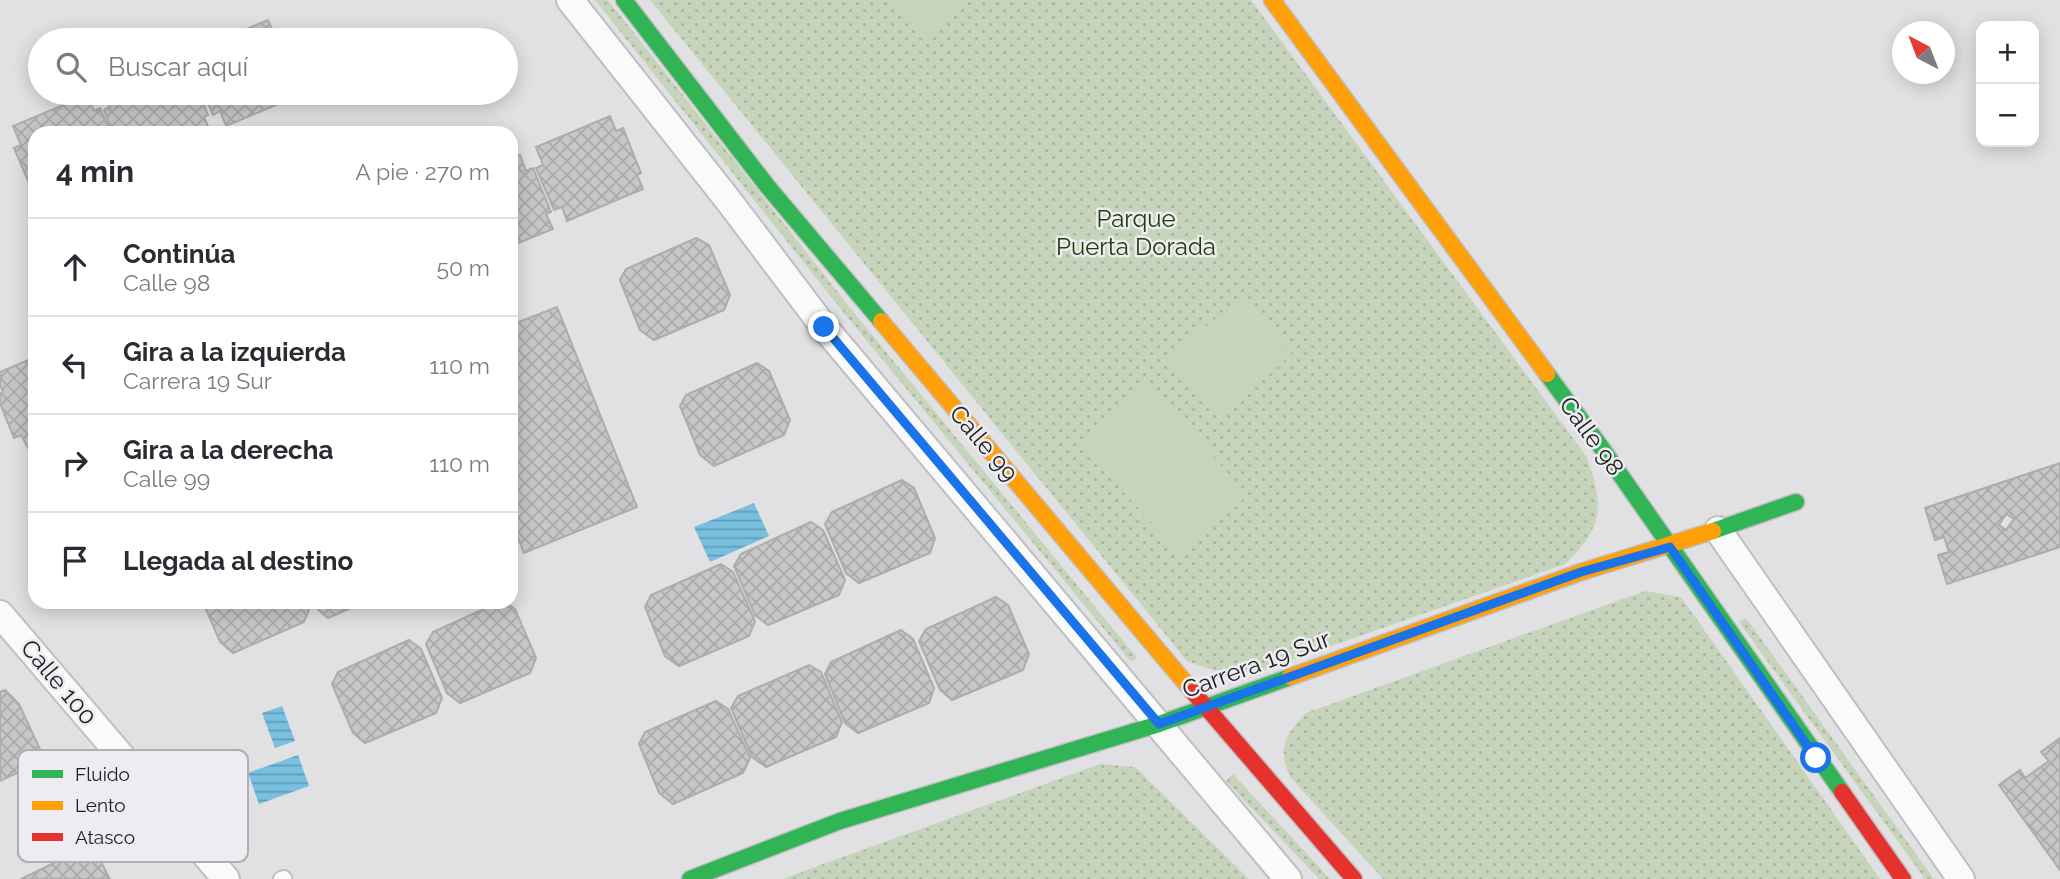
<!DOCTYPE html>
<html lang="es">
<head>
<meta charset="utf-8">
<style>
	body { margin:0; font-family:Raleway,sans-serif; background:#f7f7f7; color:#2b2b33 }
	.controls { position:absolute; right:21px; top:21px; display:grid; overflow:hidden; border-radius:14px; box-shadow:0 4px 18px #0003 }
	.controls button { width:63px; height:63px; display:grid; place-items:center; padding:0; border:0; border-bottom:2px solid #e1e1e2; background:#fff; color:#2b2b33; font:35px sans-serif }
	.compass { position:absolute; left:1892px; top:21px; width:63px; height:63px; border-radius:50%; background:#fff; box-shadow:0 4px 18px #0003; rotate:318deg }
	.stop { position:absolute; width:21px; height:21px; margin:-16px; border:5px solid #1a73e8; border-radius:50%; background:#fff }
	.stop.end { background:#1a73e8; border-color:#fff; box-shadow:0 2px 7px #0008 }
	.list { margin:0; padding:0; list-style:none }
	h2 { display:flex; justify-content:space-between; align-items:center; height:91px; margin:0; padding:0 28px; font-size:30px }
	h2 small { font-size:23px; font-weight:400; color:#7c7c81 }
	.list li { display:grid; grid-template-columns:46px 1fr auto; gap:21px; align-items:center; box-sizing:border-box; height:98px; padding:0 28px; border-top:2px solid #e1e1e2 }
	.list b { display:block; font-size:26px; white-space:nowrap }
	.list p { margin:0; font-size:23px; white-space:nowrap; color:#7c7c81 }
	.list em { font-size:23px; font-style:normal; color:#7c7c81 }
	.icon { flex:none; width:38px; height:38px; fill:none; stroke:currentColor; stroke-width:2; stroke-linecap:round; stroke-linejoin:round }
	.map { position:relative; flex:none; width:2060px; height:879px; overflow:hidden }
	.search { position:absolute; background:#fff; box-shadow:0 4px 18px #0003; left:28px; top:28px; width:490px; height:77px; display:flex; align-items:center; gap:18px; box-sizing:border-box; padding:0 24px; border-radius:38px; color:#7c7c81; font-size:26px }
	.panel { position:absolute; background:#fff; box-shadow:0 4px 18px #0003; left:28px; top:126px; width:490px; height:483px; border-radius:21px }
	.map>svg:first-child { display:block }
	.green { fill:url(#green-dots) }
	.pitch { fill:#c6d4bc }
	.water { fill:url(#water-rules) }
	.building { fill:url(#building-cross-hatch); stroke:#adacad; stroke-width:2; fill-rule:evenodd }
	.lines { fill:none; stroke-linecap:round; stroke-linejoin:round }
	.lane-casing { stroke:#bfbfc1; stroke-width:18 }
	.street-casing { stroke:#bfbfc1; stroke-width:30 }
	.fast-casing { stroke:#bfbfc1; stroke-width:19 }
	.slow-casing { stroke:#bfbfc1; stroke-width:19 }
	.jam-casing { stroke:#bfbfc1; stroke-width:19 }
	.lane { stroke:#fafafb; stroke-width:14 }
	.street { stroke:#fafafb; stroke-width:26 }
	.fast { stroke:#30b455; stroke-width:16 }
	.slow { stroke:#ff9f0a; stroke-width:16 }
	.jam { stroke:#e5322d; stroke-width:16 }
	.route { stroke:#1a73e8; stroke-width:9 }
	.labels { text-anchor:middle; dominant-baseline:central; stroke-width:5; stroke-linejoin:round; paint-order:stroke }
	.park-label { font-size:24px; fill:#223d05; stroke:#ededf1 }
	.street-label { font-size:24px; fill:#1e1e1f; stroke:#ededf1 }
	.key { fill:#ededf1; stroke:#afafb2; stroke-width:2 }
	.key-label { font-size:19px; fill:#1e1e1f }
</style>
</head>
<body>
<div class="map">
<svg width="2060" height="879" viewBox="0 0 2060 879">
	<defs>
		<pattern id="green-dots" width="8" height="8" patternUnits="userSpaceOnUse" patternTransform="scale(1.75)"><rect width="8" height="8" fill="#c6d4bc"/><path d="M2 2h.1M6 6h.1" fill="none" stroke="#aab6a1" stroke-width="1.8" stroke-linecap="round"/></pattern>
		<pattern id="water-rules" width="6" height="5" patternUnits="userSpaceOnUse" patternTransform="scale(1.75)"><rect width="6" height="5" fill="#79c0e0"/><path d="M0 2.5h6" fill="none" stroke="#639bb5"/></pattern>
		<pattern id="building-cross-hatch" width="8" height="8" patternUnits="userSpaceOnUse" patternTransform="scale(1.75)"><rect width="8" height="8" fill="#c8c7c8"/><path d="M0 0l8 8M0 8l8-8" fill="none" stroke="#abaaab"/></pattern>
	</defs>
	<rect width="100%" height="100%" fill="#e1e1e3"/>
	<g class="green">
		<polygon points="595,0 608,0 855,314 1137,658 1131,662 848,318"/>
		<path d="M650,0H1251L1586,456C1604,503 1604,528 1565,564L1257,672C1231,674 1211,671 1187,661Z"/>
		<path d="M1645,591L1681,597L1880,879H1383L1290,777C1277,746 1285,736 1306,713Z"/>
		<polygon points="1746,618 1934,879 1925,879 1739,622"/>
		<polygon points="1100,764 1135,767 1249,879 782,879"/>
		<polygon points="1233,774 1330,879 1319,879 1226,781"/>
	</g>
	<g class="pitch">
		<polygon points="887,0 966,0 922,39"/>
		<polygon points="1241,296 1292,354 1219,419 1167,361"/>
		<polygon points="1146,382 1248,495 1181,555 1079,443"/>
	</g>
	<g class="water">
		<polygon points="754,503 769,536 710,562 694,527"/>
		<polygon points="282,706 295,741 275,748 262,713"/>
		<polygon points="298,755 309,786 259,804 248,773"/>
	</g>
	<g class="building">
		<polygon points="268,20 275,36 281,33 284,40 220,40"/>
		<polygon points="104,93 199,93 208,115 204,117 210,131 113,133 104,110 110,107"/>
		<polygon points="204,93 301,93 302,94 226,126 220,111 213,115"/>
		<polygon points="87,95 94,111 100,108 111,133 35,133 35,189 32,190 14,148 21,145 13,126"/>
		<polygon points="610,116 616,131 623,128 641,173 637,175 643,189 567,221 562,207 554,210 536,168 543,165 536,147"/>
		<polygon points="520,155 526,171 533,168 551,212 546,214 553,229 511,246 511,158"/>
		<polygon points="696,238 709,245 730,295 724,310 654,340 640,330 620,280 626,269"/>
		<polygon points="557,307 637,507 524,553 511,521 511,325"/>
		<polygon points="35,357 35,445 28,448 21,435 14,438 0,403 0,394 3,392 0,385 0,372"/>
		<polygon points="757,363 769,371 790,420 784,435 714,466 700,455 680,406 686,395"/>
		<path d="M2060,463V547L1947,584L1938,555L1949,552L1944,537L1935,540L1925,508ZM2006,514L2014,519L2006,530L1999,525Z"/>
		<polygon points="902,480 914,488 935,538 930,553 859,583 846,573 825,524 832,512"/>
		<polygon points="811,522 823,530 845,580 839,595 768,625 755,615 734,566 741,554"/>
		<polygon points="721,564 733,572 755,621 749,636 679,666 665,656 645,607 651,595"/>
		<polygon points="996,597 1008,605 1029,654 1023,670 952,700 940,690 919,641 926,629"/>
		<polygon points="203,602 307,602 310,607 304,622 233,653 220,642"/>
		<polygon points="313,602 365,602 328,618 315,607"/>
		<polygon points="499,602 505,602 515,609 536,658 530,673 460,703 447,693 426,644 433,632"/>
		<polygon points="901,630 913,639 934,688 929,703 858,733 845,723 825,674 831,662"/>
		<polygon points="409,640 421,649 442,698 436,713 365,743 353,733 332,684 338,672"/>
		<polygon points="809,665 821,672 842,722 836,737 766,767 752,757 731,708 738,696"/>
		<polygon points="5,690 19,704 45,760 0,781 0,692"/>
		<polygon points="716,701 728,709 750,758 743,773 673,804 659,793 639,744 645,732"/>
		<polygon points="2060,738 2060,870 1999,785 2020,770 2025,778 2049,761 2041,752"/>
		<polygon points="87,847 101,862 110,879 21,879"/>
	</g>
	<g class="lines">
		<defs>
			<polyline id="lane" points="281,879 284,878"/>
			<g id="street">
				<polyline points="570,0 728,200 824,327 1288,879"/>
				<polyline points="1718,530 1961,879"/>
				<polyline points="0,614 226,879"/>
			</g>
			<g id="fast">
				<polyline points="624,0 768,187 881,321"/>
				<polyline points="1547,374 1601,447 1842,792"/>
				<polyline points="1713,531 1796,502"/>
				<polyline points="690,879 840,821 1159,724 1290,677"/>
			</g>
			<g id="slow">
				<polyline points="1272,0 1547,374"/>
				<polyline points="881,321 1193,692"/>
				<polyline points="1290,677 1581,572 1713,531"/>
			</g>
			<g id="jam">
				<polyline points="1193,692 1354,879"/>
				<polyline points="1842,792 1903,879"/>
			</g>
		</defs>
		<use href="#lane" class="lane-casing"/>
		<use href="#street" class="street-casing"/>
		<use href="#fast" class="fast-casing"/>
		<use href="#slow" class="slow-casing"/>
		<use href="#jam" class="jam-casing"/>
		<use href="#lane" class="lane"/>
		<use href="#street" class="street"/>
		<use href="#fast" class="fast"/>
		<use href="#slow" class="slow"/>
		<use href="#jam" class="jam"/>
	</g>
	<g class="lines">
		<polyline class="route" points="824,327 1159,724 1581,572 1670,547 1816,758"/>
	</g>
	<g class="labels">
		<g class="park-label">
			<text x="1136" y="218">Parque<tspan x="1136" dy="28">Puerta Dorada</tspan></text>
		</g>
		<g class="street-label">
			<text transform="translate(1592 436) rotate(54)">Calle 98</text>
			<text transform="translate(984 443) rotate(50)">Calle 99</text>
			<text transform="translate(1256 664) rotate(-20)">Carrera 19 Sur</text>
			<text transform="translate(59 682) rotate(50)">Calle 100</text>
		</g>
	</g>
	<rect x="18" y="750" width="230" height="112" rx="10" class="key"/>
	<rect x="32" y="770" width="31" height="8" fill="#30b455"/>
	<rect x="32" y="801" width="31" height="9" fill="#ff9f0a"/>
	<rect x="32" y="833" width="31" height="8" fill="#e5322d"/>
	<g class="key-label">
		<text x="75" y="781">Fluido</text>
		<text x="75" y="812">Lento</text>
		<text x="75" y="844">Atasco</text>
	</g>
</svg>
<div class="controls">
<button>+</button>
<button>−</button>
</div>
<svg class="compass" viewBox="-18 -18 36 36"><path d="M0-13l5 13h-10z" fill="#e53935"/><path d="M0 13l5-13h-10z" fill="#7c7c81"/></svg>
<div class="stop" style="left:1816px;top:758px"></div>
<div class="stop end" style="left:824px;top:327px"></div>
<div class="search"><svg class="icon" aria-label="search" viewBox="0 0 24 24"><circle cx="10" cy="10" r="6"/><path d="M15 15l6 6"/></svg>Buscar aquí</div>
<section class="panel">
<h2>4 min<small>A pie · 270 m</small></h2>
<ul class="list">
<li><svg class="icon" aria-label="ahead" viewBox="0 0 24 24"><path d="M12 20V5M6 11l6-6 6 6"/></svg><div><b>Continúa</b><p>Calle 98</p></div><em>50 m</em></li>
<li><svg class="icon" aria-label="left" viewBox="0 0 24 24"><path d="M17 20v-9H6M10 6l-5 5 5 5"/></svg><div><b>Gira a la izquierda</b><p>Carrera 19 Sur</p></div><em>110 m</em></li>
<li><svg class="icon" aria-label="right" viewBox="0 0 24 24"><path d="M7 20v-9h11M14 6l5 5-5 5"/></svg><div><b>Gira a la derecha</b><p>Calle 99</p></div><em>110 m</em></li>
<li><svg class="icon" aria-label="arrive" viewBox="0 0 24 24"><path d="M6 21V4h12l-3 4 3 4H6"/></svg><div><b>Llegada al destino</b></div></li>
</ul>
</section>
</div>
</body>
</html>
